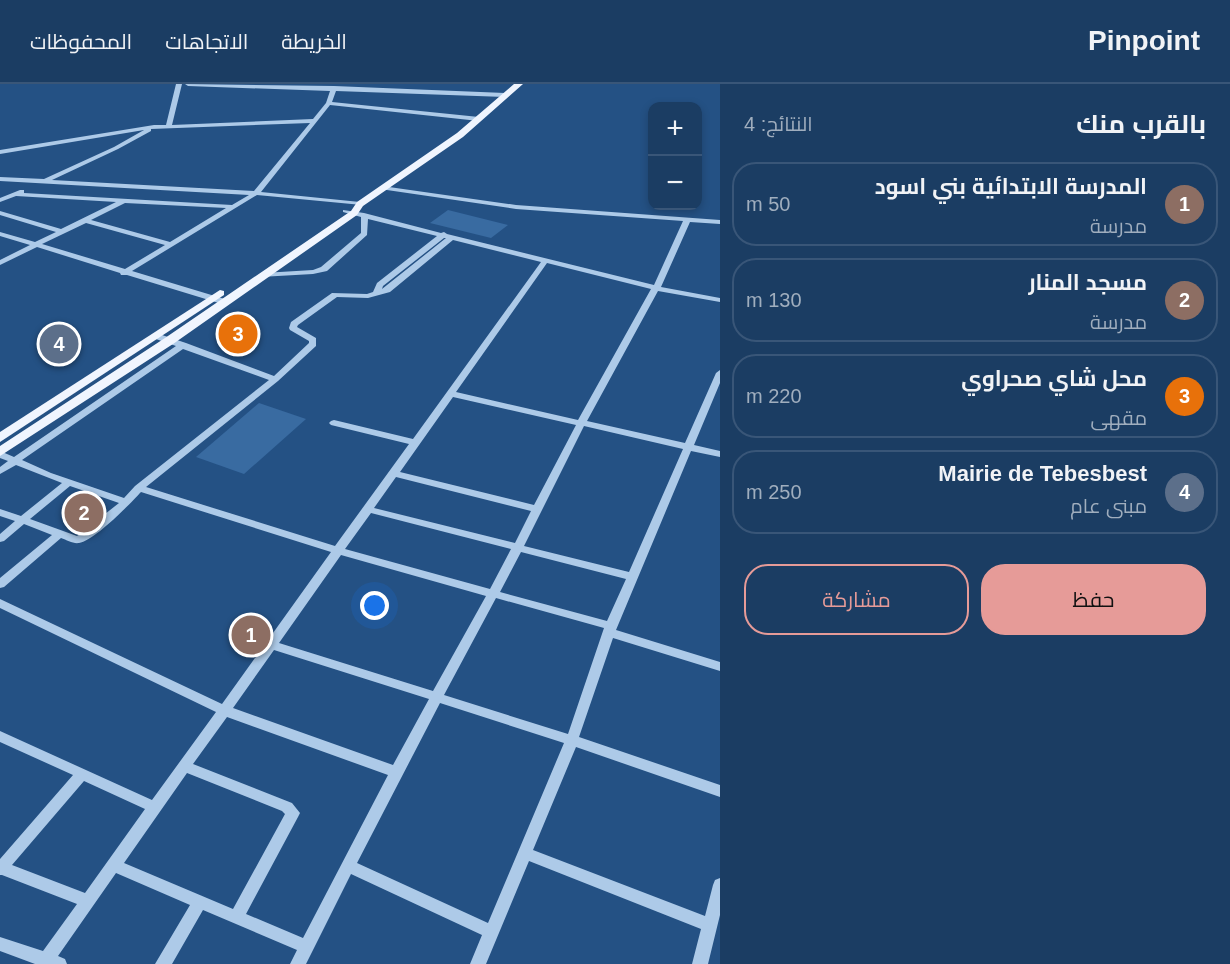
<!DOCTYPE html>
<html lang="ar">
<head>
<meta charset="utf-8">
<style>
	body { margin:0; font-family:Arial,Cairo,sans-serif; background:#28486c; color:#f1f3f6; direction:rtl }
	.controls { position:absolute; right:18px; top:18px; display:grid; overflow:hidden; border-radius:12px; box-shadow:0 3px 9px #0003 }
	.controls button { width:54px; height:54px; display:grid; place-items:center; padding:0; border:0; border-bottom:2px solid #395678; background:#1b3d63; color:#f1f3f6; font:30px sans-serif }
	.you { position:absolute; left:375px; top:522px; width:21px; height:21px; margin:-15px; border:4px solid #fff; border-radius:50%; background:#1a73e8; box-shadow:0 0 0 9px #1a73e833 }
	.badge { display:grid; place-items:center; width:39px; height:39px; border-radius:50%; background:#e69b98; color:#fff; font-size:20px; font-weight:700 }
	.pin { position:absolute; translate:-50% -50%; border:3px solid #fff; box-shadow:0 2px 6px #0006 }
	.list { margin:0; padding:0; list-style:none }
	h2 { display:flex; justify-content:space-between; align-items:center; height:78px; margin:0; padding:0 24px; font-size:26px }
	h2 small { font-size:20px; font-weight:400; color:#a0aebe }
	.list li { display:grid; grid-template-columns:39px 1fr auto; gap:18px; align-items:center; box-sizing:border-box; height:84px; margin:0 12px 12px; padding:0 12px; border:2px solid #395678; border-radius:24px }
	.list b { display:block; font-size:22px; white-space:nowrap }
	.list p { margin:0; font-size:20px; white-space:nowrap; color:#a0aebe }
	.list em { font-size:20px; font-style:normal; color:#a0aebe }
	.actions { display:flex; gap:12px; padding:18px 24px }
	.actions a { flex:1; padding:14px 0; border:2px solid #e69b98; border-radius:24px; text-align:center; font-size:21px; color:#e69b98 }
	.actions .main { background:#e69b98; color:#111 }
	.map { position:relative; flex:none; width:720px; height:880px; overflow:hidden; direction:ltr }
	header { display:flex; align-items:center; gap:36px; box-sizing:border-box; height:84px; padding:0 30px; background:#1b3d63; border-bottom:2px solid #395678 }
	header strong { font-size:28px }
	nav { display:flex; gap:33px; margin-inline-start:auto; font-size:21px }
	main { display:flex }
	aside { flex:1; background:#1b3d63 }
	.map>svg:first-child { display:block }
	.green { fill:#396ba1 }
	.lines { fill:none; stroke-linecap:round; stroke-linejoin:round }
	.minor { fill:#adcae8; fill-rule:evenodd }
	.major { fill:#f0f5fe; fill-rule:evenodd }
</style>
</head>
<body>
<header>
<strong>Pinpoint</strong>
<nav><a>الخريطة</a><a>الاتجاهات</a><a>المحفوظات</a></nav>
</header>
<main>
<aside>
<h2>بالقرب منك<small>النتائج: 4</small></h2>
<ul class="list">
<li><span class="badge" style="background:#8d6e63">1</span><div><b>المدرسة الابتدائية بني اسود</b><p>مدرسة</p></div><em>50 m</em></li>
<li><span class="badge" style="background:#8d6e63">2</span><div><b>مسجد المنار</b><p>مدرسة</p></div><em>130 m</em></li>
<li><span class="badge" style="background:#e8710a">3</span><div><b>محل شاي صحراوي</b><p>مقهى</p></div><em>220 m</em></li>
<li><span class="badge" style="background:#5c6f8a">4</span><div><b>Mairie de Tebesbest</b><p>مبنى عام</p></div><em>250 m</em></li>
</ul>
<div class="actions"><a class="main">حفظ</a><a>مشاركة</a></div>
</aside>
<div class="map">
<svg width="720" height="880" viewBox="0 0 720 880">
	<rect width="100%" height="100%" fill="#245184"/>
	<g class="green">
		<polygon points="448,126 508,141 491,154 430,139"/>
		<polygon points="259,319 306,335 244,390 196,373"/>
	</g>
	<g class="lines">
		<g class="minor">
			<path d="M176,0H182L172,41L313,35L326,19L330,7L188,2L185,0L334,2L505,9L508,11L505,13L336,7L332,18L479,33L482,35L479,37L330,21L261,108L360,118L362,119V121L257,111L132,187L228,216V220H222L127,191H121L120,189L37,163L0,181V176L30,161L0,152V148L35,158L56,148L0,131V127L61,145L116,118L16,112L0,118V114L20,106H24V109L232,121L249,111L0,97V93L44,95L114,63L144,46L0,70V66L154,41H166ZM310,39L254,107L52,96L118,65L151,47V45ZM125,119L226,124L170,158L91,136ZM86,139L165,161L125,185L42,160Z"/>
			<path d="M382,102L516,121L720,136V140L690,138L661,203L720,214V218L658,207L587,337L685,359L716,289L720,286V299L694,361L720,367V373L691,367L616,546L720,578V587L613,554L579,653L720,701V713L576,663L533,766L705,832L713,801L715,796L720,794V831L708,880H692L701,845L529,777L486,880H470L482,851L351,790L306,880H290L297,866L203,826L172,880H155L190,821L116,789L58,872L65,875L67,880H35L0,867V853L43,867L77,820L2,791H0V775L73,691L0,658V647L152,716L216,628L0,524V515L222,620L331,468L141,408C130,420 94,457 79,459C73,460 67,456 61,454L4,503L0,504V494L52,451L24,440L4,457L0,458V450L15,437L0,432V425L21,432L62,399L16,381L0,390V383L8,377L0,374V367L14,373L176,262L153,254V250H159L186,259L274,292L309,259V257L290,246L289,244L291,238L332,209L367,210L373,208L377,199L437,152L368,135L367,151L327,187L313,190L260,193V189H263L313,186L321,183L361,149V133L343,128V126L364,129L441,149L444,148L447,150L654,201L683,137L516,125L380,105V103ZM444,154H446L382,205L383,202ZM453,156L541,178L413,355L334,336L331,337L329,339L331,341L409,360L335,462L146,403L278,297L316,262V254L297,243L298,241L337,213L368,214L390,208ZM547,179L651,205L578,336L456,308ZM183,265L269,296L135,402L124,414L51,389L22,376ZM453,313L576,341L534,421L400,388ZM584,342L683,365L629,488L524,462ZM396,393L531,427L515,459L374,424ZM70,402L119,419L77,452L30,435ZM371,429L511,465L490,505L345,465ZM521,468L626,495L607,537L500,508ZM341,471L486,512L433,607L279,559ZM496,514L604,544L568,650L444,611ZM274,566L429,615L393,681L233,624ZM440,619L564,659L488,839L357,779ZM227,633L388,691L303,854L246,830L298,733L300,729L292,719L193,680ZM187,689L282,727L285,730L233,825L124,779ZM84,697L145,725L85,809L12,781Z"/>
		</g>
		<g class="major">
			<polygon points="514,0 523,0 463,53 363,122 357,131 173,260 0,372 0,362 165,254 351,127 357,118 457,49"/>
			<polygon points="220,206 224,207 224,211 0,358 0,348"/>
		</g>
	</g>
</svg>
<div class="controls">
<button>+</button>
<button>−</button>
</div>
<div class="you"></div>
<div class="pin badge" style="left:251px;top:551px;background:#8d6e63">1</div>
<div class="pin badge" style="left:84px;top:429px;background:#8d6e63">2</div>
<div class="pin badge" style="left:238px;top:250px;background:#e8710a">3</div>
<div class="pin badge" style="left:59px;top:260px;background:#5c6f8a">4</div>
</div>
</main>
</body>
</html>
